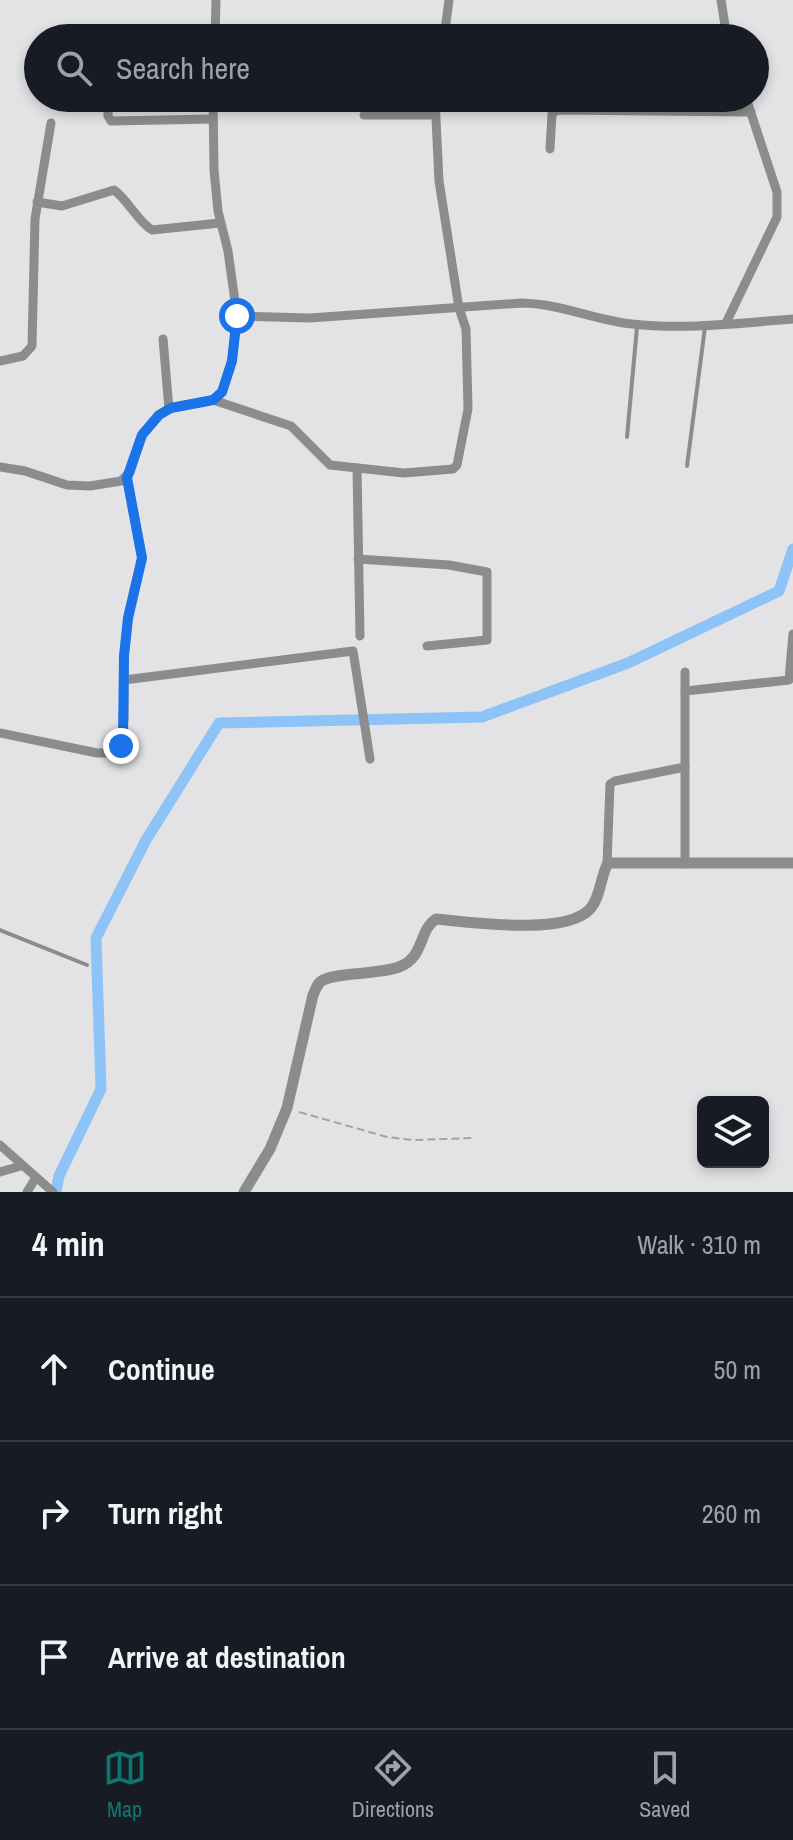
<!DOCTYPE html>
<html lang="en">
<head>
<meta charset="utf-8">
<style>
	body { margin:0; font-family:"Archivo Narrow",sans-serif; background:#242831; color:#f1f3f6 }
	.controls { position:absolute; right:24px; bottom:24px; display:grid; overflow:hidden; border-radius:12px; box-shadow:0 4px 12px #0003 }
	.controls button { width:72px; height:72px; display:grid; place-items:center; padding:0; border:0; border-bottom:2px solid #363941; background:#171b24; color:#f1f3f6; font:40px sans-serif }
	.stop { position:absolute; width:24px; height:24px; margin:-18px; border:6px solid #1a73e8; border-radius:50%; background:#fff }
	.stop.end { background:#1a73e8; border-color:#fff; box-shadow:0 2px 8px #0008 }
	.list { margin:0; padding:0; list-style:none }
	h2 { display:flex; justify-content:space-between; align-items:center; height:104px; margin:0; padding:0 32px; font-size:34px }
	h2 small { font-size:26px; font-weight:400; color:#9ea1a6 }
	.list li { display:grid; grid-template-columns:52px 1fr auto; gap:24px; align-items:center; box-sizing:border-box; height:144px; padding:0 32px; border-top:2px solid #363941 }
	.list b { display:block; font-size:30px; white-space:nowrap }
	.list em { font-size:26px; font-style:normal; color:#9ea1a6 }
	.icon { flex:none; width:44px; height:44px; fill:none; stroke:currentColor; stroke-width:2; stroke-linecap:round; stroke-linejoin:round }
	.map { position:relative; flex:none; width:793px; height:1192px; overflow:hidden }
	.search { position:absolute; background:#171b24; box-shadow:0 4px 12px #0003; left:24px; right:24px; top:24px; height:88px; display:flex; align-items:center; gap:20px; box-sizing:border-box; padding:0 28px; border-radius:44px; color:#9ea1a6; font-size:30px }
	.sheet { height:536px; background:#171b24 }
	nav { display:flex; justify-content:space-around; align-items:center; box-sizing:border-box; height:112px; border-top:2px solid #363941; background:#171b24; font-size:22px; color:#9ea1a6 }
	nav a { display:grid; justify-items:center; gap:4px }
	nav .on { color:#0f766e }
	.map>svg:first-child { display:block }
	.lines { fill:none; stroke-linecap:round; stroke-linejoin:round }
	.canal { stroke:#8dc3f7; stroke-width:11 }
	.path { stroke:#a4a4a6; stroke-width:2; stroke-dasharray:8 4; stroke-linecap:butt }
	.service { stroke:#8d8c8c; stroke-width:4 }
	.minor { stroke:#8d8c8c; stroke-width:9 }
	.tertiary { stroke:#8d8c8c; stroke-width:11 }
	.route { stroke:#1a73e8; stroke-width:10 }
</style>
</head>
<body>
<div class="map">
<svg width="793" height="1192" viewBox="0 0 793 1192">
	<rect width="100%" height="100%" fill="#e3e3e5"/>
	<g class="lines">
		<polyline class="canal" points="56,1192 59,1176 101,1089 96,938 146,840 219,723 482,717 628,663 779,591 793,549"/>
		<polyline class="path" points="299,1112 387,1137 413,1140 474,1138"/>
		<g class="service">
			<polyline points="627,437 637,327"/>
			<polyline points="687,466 705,327"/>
			<polyline points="0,930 87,965"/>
		</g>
		<g class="minor">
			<polyline points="721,0 727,38"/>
			<polyline points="215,38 216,0"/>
			<polyline points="444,38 449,0"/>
			<polyline points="108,98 108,116 111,121 213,119"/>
			<polyline points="364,115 435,115"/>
			<polyline points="550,149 552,114 557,110 751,112"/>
			<path d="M37,202L62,206L114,190C129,201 137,221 152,230L220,223"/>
			<path d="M237,316L310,318L522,303C563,304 593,320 632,324C684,330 740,323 793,319"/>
			<polyline points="726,323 777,217 777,192 746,98"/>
			<polyline points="163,339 169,409"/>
			<polyline points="0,361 23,356 32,346 35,219 51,123"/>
			<polyline points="213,400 291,426 330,465 404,473 453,469 457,465 468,409 466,329 459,308 439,181 435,98"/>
			<polyline points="0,467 25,471 67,485 90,486 121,481 130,472 142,435 159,415 171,408 213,400 222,392 232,361 237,316 228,251 218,211 214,170 213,98"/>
			<polyline points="357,468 360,636"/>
			<polyline points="358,559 449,565 487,572 487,640 427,646"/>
			<polyline points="685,672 685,864"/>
			<polyline points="124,680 353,651 370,759"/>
			<polyline points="685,691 789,680 793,634"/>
			<polyline points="0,733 97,753 108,753 121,746 124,719 124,656 128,618 142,558 127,478"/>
			<polyline points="607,864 610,784 615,781 685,767"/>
			<polyline points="0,1145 53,1192"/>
			<polyline points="0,1172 21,1166"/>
			<polyline points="27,1192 35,1179"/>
		</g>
		<path class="tertiary" d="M244,1192L270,1149L287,1108L313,995C316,989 317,983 323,980C339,972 377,975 399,967C425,957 418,931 436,919C470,922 566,936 590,909C601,897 600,877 608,863H793"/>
	</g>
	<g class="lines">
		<polyline class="route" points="121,746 123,739 124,656 128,618 142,558 127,478 142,435 159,415 171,408 213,400 222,392 232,361 237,316"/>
	</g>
</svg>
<div class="controls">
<button><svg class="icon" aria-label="layers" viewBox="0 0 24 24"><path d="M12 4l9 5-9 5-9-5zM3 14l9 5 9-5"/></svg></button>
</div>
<div class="stop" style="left:237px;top:316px"></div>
<div class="stop end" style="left:121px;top:746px"></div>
<div class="search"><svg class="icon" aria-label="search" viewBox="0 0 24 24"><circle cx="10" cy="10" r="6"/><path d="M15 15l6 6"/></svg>Search here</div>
</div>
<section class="sheet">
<h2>4 min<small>Walk · 310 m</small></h2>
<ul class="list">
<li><svg class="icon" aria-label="ahead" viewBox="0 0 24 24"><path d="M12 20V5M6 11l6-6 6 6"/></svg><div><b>Continue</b></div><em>50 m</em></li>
<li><svg class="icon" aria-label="right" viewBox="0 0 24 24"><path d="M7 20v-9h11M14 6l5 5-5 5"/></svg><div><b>Turn right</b></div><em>260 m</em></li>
<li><svg class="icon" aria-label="arrive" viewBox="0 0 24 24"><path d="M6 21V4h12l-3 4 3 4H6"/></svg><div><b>Arrive at destination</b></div></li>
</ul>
</section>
<nav>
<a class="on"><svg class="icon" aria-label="map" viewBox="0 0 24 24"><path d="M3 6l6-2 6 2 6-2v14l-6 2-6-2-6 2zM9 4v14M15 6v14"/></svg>Map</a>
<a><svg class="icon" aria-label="directions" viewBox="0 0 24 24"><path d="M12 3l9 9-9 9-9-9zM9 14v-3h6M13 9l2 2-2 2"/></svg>Directions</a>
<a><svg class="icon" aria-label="saved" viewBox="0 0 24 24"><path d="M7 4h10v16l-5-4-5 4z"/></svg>Saved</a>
</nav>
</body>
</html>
